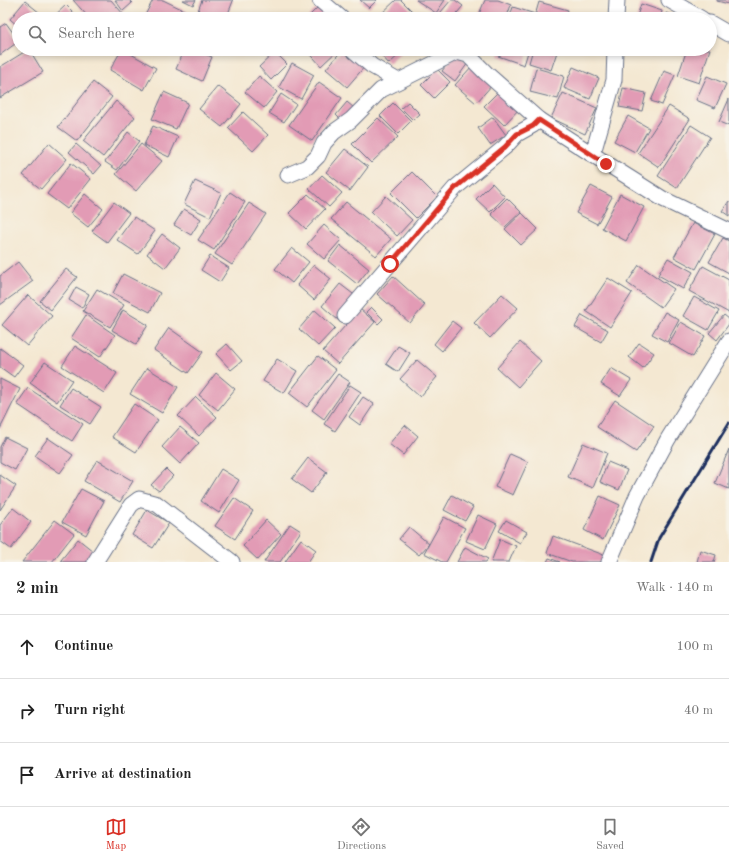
<!DOCTYPE html>
<html lang="en">
<head>
<meta charset="utf-8">
<style>
	body { margin:0; font-family:"Old Standard TT",serif; background:#f6f6f6; color:#222 }
	.stop { position:absolute; width:12px; height:12px; margin:-9px; border:3px solid #d93025; border-radius:50%; background:#fff }
	.stop.end { background:#d93025; border-color:#fff; box-shadow:0 1px 4px #0008 }
	.list { margin:0; padding:0; list-style:none }
	h2 { display:flex; justify-content:space-between; align-items:center; height:52px; margin:0; padding:0 16px; font-size:17px }
	h2 small { font-size:13px; font-weight:400; color:#767676 }
	.list li { display:grid; grid-template-columns:26px 1fr auto; gap:12px; align-items:center; box-sizing:border-box; height:64px; padding:0 16px; border-top:1px solid #e0e0e0 }
	.list b { display:block; font-size:15px; white-space:nowrap }
	.list em { font-size:13px; font-style:normal; color:#767676 }
	.icon { flex:none; width:22px; height:22px; fill:none; stroke:currentColor; stroke-width:2; stroke-linecap:round; stroke-linejoin:round }
	.map { position:relative; flex:none; width:729px; height:562px; overflow:hidden }
	.search { position:absolute; background:#fff; box-shadow:0 2px 6px #0003; left:12px; right:12px; top:12px; height:44px; display:flex; align-items:center; gap:10px; box-sizing:border-box; padding:0 14px; border-radius:22px; color:#767676; font-size:15px }
	.sheet { height:244px; background:#fff }
	nav { display:flex; justify-content:space-around; align-items:center; box-sizing:border-box; height:56px; border-top:1px solid #e0e0e0; background:#fff; font-size:11px; color:#767676 }
	nav a { display:grid; justify-items:center; gap:2px }
	nav .on { color:#d93025 }
	.map>svg:first-child { display:block }
	.building { fill:#e29bb5 }
	.lines { fill:none; stroke-linecap:round; stroke-linejoin:round }
	.street-casing { stroke:#677087; stroke-width:17 }
	.street { stroke:#fff; stroke-width:15 }
	.rail { stroke:#1b2f5e; stroke-width:3 }
	.route { stroke:#d93025; stroke-width:5 }
</style>
</head>
<body>
<div class="map">
<svg width="729" height="562" viewBox="0 0 729 562">
	<rect width="100%" height="100%" fill="#f7f3e8"/>
	<filter id="ink" filterUnits="userSpaceOnUse"><feTurbulence type="fractalNoise" baseFrequency=".025" numOctaves="2"/><feDisplacementMap in="SourceGraphic" scale="8" xChannelSelector="R" yChannelSelector="G"/><feConvolveMatrix kernelMatrix="1 2 1 2 8 2 1 2 1" color-interpolation-filters="sRGB"/></filter>
	<filter id="wash" filterUnits="userSpaceOnUse"><feTurbulence type="fractalNoise" baseFrequency=".012" numOctaves="4" result="noise"/><feDisplacementMap in="SourceGraphic" scale="16" xChannelSelector="R" yChannelSelector="G"/><feGaussianBlur stdDeviation="0.9" result="paint"/><feColorMatrix in="noise" values="0 0 0 0 0 0 0 0 0 0 0 0 0 0 0 0 0 1.4 0 .05"/><feComposite in="paint" operator="in"/></filter>
	<g filter="url(#wash)">
		<rect width="100%" height="100%" fill="#f4e8d2"/>
		<g id="blocks">
			<g class="building">
				<polygon points="73,0 111,0 124,15 119,19 90,19"/>
				<polygon points="115,0 129,0 132,3 123,11"/>
				<polygon points="153,0 163,0 194,15 192,19 143,19"/>
				<polygon points="183,0 196,0 193,5"/>
				<polygon points="202,0 232,0 233,1 226,19 220,19 198,11"/>
				<polygon points="360,0 377,0 369,8"/>
				<polygon points="396,0 401,0 420,19 386,19 381,14"/>
				<polygon points="416,0 445,0 436,13"/>
				<polygon points="451,0 455,0 463,6 452,19 435,19"/>
				<polygon points="485,0 498,0 511,5 506,19 477,19"/>
				<polygon points="717,0 729,0 729,4 717,1"/>
				<polygon points="25,1 45,17 43,19 19,19 19,27 10,19"/>
				<polygon points="539,2 568,10 565,19 534,19"/>
				<polygon points="321,4 336,19 310,19 308,17"/>
				<polygon points="641,4 662,11 660,19 636,19"/>
				<polygon points="66,5 80,19 51,19"/>
				<polygon points="513,7 535,14 533,19 509,19"/>
				<polygon points="666,13 686,19 664,19"/>
				<polygon points="6,23 19,41 0,55 0,27"/>
				<polygon points="710,31 715,33 710,47"/>
				<polygon points="29,49 43,72 0,98 0,67"/>
				<polygon points="122,49 156,68 144,90 110,70"/>
				<polygon points="185,49 193,49 212,57 202,81 176,69"/>
				<polygon points="306,49 339,49 321,66"/>
				<polygon points="343,49 347,49 366,65 347,87 326,69"/>
				<polygon points="376,49 401,49 403,51 389,64"/>
				<polygon points="500,49 529,49 524,65 498,56"/>
				<polygon points="533,49 558,49 551,70 529,63"/>
				<polygon points="664,49 683,49 682,54"/>
				<polygon points="687,49 710,49 699,83 678,76"/>
				<polygon points="275,52 287,64 271,80 259,67"/>
				<polygon points="456,53 468,63 455,81 442,71"/>
				<polygon points="292,63 314,75 301,99 279,87"/>
				<polygon points="472,66 493,84 476,103 455,85"/>
				<polygon points="573,67 599,78 590,99 564,88"/>
				<polygon points="536,68 564,76 558,99 530,92"/>
				<polygon points="437,69 450,82 434,98 421,85"/>
				<polygon points="664,71 675,75 662,105 651,101"/>
				<polygon points="259,76 277,92 264,108 245,92"/>
				<polygon points="707,76 726,84 715,108 696,100"/>
				<polygon points="93,82 112,97 77,141 58,127"/>
				<polygon points="319,82 342,98 312,141 289,125"/>
				<polygon points="218,86 241,104 222,127 199,109"/>
				<polygon points="502,88 521,107 504,125 484,106"/>
				<polygon points="623,88 646,93 642,111 619,107"/>
				<polygon points="164,92 188,103 176,129 152,119"/>
				<polygon points="563,93 597,108 585,134 551,118"/>
				<polygon points="281,94 296,104 284,122 269,113"/>
				<polygon points="729,99 729,126 719,122"/>
				<polygon points="116,101 135,117 103,157 83,141"/>
				<polygon points="347,102 354,108 342,121 336,115"/>
				<polygon points="408,102 420,114 413,120 401,108"/>
				<polygon points="393,103 411,121 398,134 380,116"/>
				<polygon points="669,106 690,119 659,167 638,153"/>
				<polygon points="243,112 268,135 253,151 228,128"/>
				<polygon points="628,116 649,128 635,152 614,141"/>
				<polygon points="493,117 506,135 490,145 478,128"/>
				<polygon points="378,118 398,137 371,163 352,144"/>
				<polygon points="691,125 710,137 677,188 658,176"/>
				<polygon points="153,126 178,137 169,157 144,145"/>
				<polygon points="128,132 139,141 117,170 105,162"/>
				<polygon points="49,143 67,159 41,189 23,175"/>
				<polygon points="76,144 101,166 94,174 69,152"/>
				<polygon points="141,144 162,161 136,191 116,174"/>
				<polygon points="345,149 368,167 350,191 326,172"/>
				<polygon points="71,163 91,179 67,209 47,194"/>
				<polygon points="412,172 437,197 416,218 391,193"/>
				<polygon points="322,175 342,193 329,207 309,189"/>
				<polygon points="195,181 221,193 210,217 184,204"/>
				<polygon points="492,183 505,197 490,212 476,199"/>
				<polygon points="591,186 612,197 597,224 576,213"/>
				<polygon points="230,192 245,202 214,250 198,240"/>
				<polygon points="85,194 103,209 88,227 70,213"/>
				<polygon points="308,194 325,209 306,229 289,213"/>
				<polygon points="620,194 644,207 626,241 602,228"/>
				<polygon points="386,196 412,220 397,236 371,212"/>
				<polygon points="507,198 521,212 505,227 491,214"/>
				<polygon points="729,201 729,216 722,211"/>
				<polygon points="114,202 129,213 107,242 92,231"/>
				<polygon points="346,202 391,239 376,256 331,219"/>
				<polygon points="249,203 266,214 232,265 215,254"/>
				<polygon points="184,209 201,219 191,235 174,225"/>
				<polygon points="522,213 538,229 521,245 505,229"/>
				<polygon points="134,217 155,231 138,254 117,240"/>
				<polygon points="693,223 715,234 696,269 674,257"/>
				<polygon points="324,225 341,240 324,259 307,244"/>
				<polygon points="162,234 180,248 165,268 147,254"/>
				<polygon points="723,238 729,241 729,273 709,262"/>
				<polygon points="340,245 369,269 357,284 328,261"/>
				<polygon points="292,248 309,262 292,283 275,269"/>
				<polygon points="210,256 229,268 220,282 201,270"/>
				<polygon points="668,258 693,272 683,289 658,275"/>
				<polygon points="18,262 33,281 0,305 0,276"/>
				<polygon points="314,265 331,279 314,300 297,285"/>
				<polygon points="639,265 674,289 661,307 627,283"/>
				<polygon points="703,266 729,280 729,313 689,291"/>
				<polygon points="66,269 77,277 51,310 40,301"/>
				<polygon points="123,274 160,293 150,312 113,293"/>
				<polygon points="393,276 425,305 410,323 377,294"/>
				<polygon points="608,278 632,293 610,327 586,311"/>
				<polygon points="340,284 357,297 338,320 322,306"/>
				<polygon points="76,287 89,294 82,308 69,300"/>
				<polygon points="97,289 124,305 110,327 83,311"/>
				<polygon points="502,294 518,308 490,338 474,323"/>
				<polygon points="28,295 52,316 27,346 2,325"/>
				<polygon points="694,297 719,311 708,330 683,316"/>
				<polygon points="371,307 383,319 378,324 366,312"/>
				<polygon points="360,309 375,322 338,364 323,351"/>
				<polygon points="123,310 148,325 136,344 112,330"/>
				<polygon points="315,310 335,328 318,346 299,329"/>
				<polygon points="665,312 679,320 667,342 652,334"/>
				<polygon points="86,315 115,335 100,357 71,338"/>
				<polygon points="582,315 608,330 601,342 575,327"/>
				<polygon points="724,315 729,319 729,324 717,340 709,333"/>
				<polygon points="452,321 461,328 442,351 434,344"/>
				<polygon points="681,322 705,336 693,357 669,343"/>
				<polygon points="169,328 203,352 188,373 154,350"/>
				<polygon points="520,342 541,361 518,387 497,368"/>
				<polygon points="639,343 654,353 643,368 629,357"/>
				<polygon points="227,344 242,361 231,370 216,354"/>
				<polygon points="75,346 117,373 104,393 62,366"/>
				<polygon points="398,346 410,353 398,372 386,364"/>
				<polygon points="0,348 23,365 14,377 0,367"/>
				<polygon points="318,356 336,370 307,407 289,393"/>
				<polygon points="277,359 297,371 284,393 263,381"/>
				<polygon points="417,360 437,377 420,397 400,379"/>
				<polygon points="45,362 72,380 57,402 30,383"/>
				<polygon points="147,368 178,387 162,413 130,394"/>
				<polygon points="611,368 631,380 620,396 601,384"/>
				<polygon points="216,373 235,389 218,410 199,395"/>
				<polygon points="338,374 350,382 324,419 312,410"/>
				<polygon points="0,379 20,389 0,429"/>
				<polygon points="350,385 361,392 335,431 324,424"/>
				<polygon points="28,388 83,424 72,441 17,404"/>
				<polygon points="71,388 101,407 90,424 60,405"/>
				<polygon points="196,397 217,417 199,436 178,416"/>
				<polygon points="363,397 374,404 360,425 349,417"/>
				<polygon points="615,400 654,426 636,452 597,427"/>
				<polygon points="134,404 158,420 136,452 112,437"/>
				<polygon points="405,425 418,436 403,455 389,444"/>
				<polygon points="180,427 199,443 180,464 162,447"/>
				<polygon points="5,437 27,448 15,470 0,462 0,447"/>
				<polygon points="48,438 73,455 60,473 35,456"/>
				<polygon points="583,443 607,453 593,488 568,477"/>
				<polygon points="729,449 729,489 715,483"/>
				<polygon points="510,454 528,462 513,495 495,487"/>
				<polygon points="308,458 327,472 311,493 292,479"/>
				<polygon points="97,460 133,481 120,502 84,481"/>
				<polygon points="608,462 627,470 619,490 600,482"/>
				<polygon points="166,469 173,476 159,491 151,485"/>
				<polygon points="221,469 239,480 219,513 201,501"/>
				<polygon points="0,475 16,486 0,510"/>
				<polygon points="81,489 104,501 86,535 62,522"/>
				<polygon points="452,495 473,507 465,521 444,510"/>
				<polygon points="600,496 620,505 603,540 584,530"/>
				<polygon points="234,498 253,511 235,539 215,526"/>
				<polygon points="13,508 31,522 11,549 0,541 0,525"/>
				<polygon points="147,510 169,523 153,548 132,535"/>
				<polygon points="478,515 497,524 485,549 466,541"/>
				<polygon points="444,517 465,528 446,562 442,562 424,553"/>
				<polygon points="55,520 74,534 52,562 22,562"/>
				<polygon points="266,520 281,534 258,560 243,546"/>
				<polygon points="506,520 527,532 520,543 499,531"/>
				<polygon points="290,524 301,531 280,562 264,562"/>
				<polygon points="409,527 429,544 419,555 399,539"/>
				<polygon points="553,536 604,555 601,562 572,562 547,553"/>
				<polygon points="78,539 98,555 93,562 64,562 61,560"/>
				<polygon points="301,539 316,550 308,562 285,562"/>
				<polygon points="500,539 516,546 509,562 491,562"/>
				<polygon points="465,547 488,559 486,562 457,562"/>
				<polygon points="700,550 716,555 714,562 697,562"/>
				<polygon points="549,558 560,562 547,562"/>
			</g>
		</g>
	</g>
	<g filter="url(#ink)">
		<use href="#blocks" fill-opacity="0" stroke="#677087" stroke-width="1"/>
		<g class="lines">
			<defs>
				<g id="street">
					<polyline points="320,0 342,19"/>
					<polyline points="669,0 702,19"/>
					<polyline points="616,19 617,0"/>
					<polyline points="710,23 729,34"/>
					<polyline points="352,49 372,66 398,81"/>
					<polyline points="615,49 614,80 595,146 590,153 663,199 729,231"/>
					<polyline points="288,175 307,167 318,156 324,143 334,132 351,120 381,90 457,52 468,55 486,73 539,120"/>
					<polyline points="345,316 455,188 505,147 517,134 533,125 539,120 590,153"/>
					<polyline points="95,562 131,505 139,499 157,504 232,562"/>
					<polyline points="609,562 637,496 668,439 729,341"/>
				</g>
			</defs>
			<use href="#street" class="street-casing"/>
			<use href="#street" class="street"/>
			<polyline class="rail" points="651,562 659,538 729,423"/>
		</g>
	</g>
	<g class="lines" filter="url(#ink)">
		<polyline class="route" points="390,264 455,188 505,147 517,134 533,126 539,120 606,164"/>
	</g>
</svg>
<div class="stop" style="left:390px;top:264px"></div>
<div class="stop end" style="left:606px;top:164px"></div>
<div class="search"><svg class="icon" aria-label="search" viewBox="0 0 24 24"><circle cx="10" cy="10" r="6"/><path d="M15 15l6 6"/></svg>Search here</div>
</div>
<section class="sheet">
<h2>2 min<small>Walk · 140 m</small></h2>
<ul class="list">
<li><svg class="icon" aria-label="ahead" viewBox="0 0 24 24"><path d="M12 20V5M6 11l6-6 6 6"/></svg><div><b>Continue</b></div><em>100 m</em></li>
<li><svg class="icon" aria-label="right" viewBox="0 0 24 24"><path d="M7 20v-9h11M14 6l5 5-5 5"/></svg><div><b>Turn right</b></div><em>40 m</em></li>
<li><svg class="icon" aria-label="arrive" viewBox="0 0 24 24"><path d="M6 21V4h12l-3 4 3 4H6"/></svg><div><b>Arrive at destination</b></div></li>
</ul>
</section>
<nav>
<a class="on"><svg class="icon" aria-label="map" viewBox="0 0 24 24"><path d="M3 6l6-2 6 2 6-2v14l-6 2-6-2-6 2zM9 4v14M15 6v14"/></svg>Map</a>
<a><svg class="icon" aria-label="directions" viewBox="0 0 24 24"><path d="M12 3l9 9-9 9-9-9zM9 14v-3h6M13 9l2 2-2 2"/></svg>Directions</a>
<a><svg class="icon" aria-label="saved" viewBox="0 0 24 24"><path d="M7 4h10v16l-5-4-5 4z"/></svg>Saved</a>
</nav>
</body>
</html>
